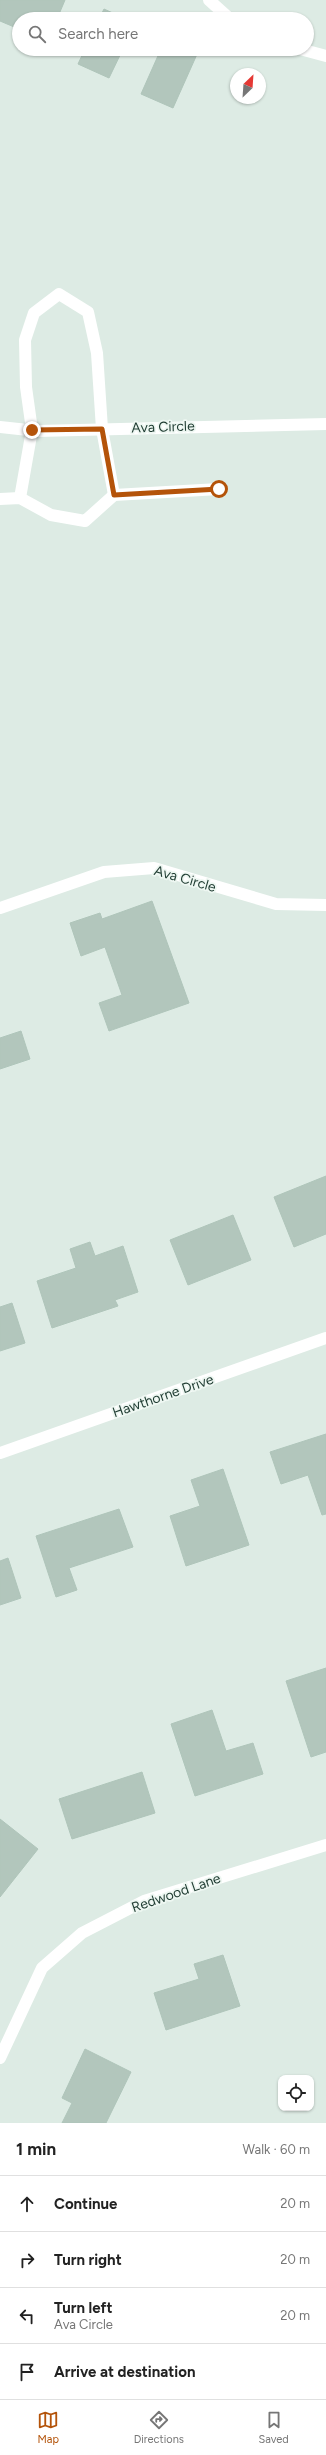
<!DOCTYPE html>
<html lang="en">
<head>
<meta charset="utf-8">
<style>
	body { margin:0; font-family:Figtree,sans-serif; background:#f6f6f6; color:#222 }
	.controls { position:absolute; right:12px; bottom:12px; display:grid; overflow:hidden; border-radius:8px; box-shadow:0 1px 3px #0004 }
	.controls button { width:36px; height:36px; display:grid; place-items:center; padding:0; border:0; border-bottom:1px solid #e0e0e0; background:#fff; color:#222; font:20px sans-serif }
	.compass { position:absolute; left:230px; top:68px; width:36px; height:36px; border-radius:50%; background:#fff; box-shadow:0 1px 3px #0004; rotate:25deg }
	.stop { position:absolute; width:12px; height:12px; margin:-9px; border:3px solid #b45309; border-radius:50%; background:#fff }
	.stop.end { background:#b45309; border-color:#fff; box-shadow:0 1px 4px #0008 }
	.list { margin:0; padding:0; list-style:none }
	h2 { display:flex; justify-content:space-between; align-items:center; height:52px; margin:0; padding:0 16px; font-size:17px }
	h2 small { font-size:13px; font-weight:400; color:#767676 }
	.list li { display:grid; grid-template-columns:26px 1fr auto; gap:12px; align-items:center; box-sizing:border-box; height:56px; padding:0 16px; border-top:1px solid #e0e0e0 }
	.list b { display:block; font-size:15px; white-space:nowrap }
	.list p { margin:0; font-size:13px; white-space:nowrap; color:#767676 }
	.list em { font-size:13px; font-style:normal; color:#767676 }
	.icon { flex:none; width:22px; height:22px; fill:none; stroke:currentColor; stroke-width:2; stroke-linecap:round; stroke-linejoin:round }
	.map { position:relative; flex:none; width:326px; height:2123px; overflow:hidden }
	.search { position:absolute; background:#fff; box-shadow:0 1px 3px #0004; left:12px; right:12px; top:12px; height:44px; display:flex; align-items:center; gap:10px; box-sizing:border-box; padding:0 14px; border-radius:22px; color:#767676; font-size:15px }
	.sheet { height:276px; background:#fff }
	nav { display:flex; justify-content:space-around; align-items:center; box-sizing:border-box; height:56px; border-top:1px solid #e0e0e0; background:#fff; font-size:11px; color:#767676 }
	nav a { display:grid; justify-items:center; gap:2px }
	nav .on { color:#b45309 }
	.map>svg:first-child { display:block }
	.building { fill:#b2c6bc; stroke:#afc5ba }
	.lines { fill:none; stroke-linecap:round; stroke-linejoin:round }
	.minor { stroke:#fff; stroke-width:12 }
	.route { stroke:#b45309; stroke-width:5 }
	.labels { text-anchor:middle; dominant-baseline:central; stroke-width:3.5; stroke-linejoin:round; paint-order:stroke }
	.street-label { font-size:14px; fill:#1e3b31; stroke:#eef7f2 }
</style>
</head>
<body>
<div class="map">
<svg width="326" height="2123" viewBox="0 0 326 2123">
	<rect width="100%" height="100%" fill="#ddebe4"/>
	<g class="building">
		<polygon points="0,0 65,0 57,19 19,19 19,29 0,21"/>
		<polygon points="104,9 126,19 99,19"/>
		<polygon points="85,49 123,49 109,78 78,64"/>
		<polygon points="161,49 191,49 198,52 173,108 141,94"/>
		<polygon points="152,901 189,1003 109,1031 99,1003 122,995 105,947 81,956 70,923 100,913 102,919"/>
		<polygon points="21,1031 30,1059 0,1069 0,1038"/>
		<polygon points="326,1176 326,1234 294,1247 274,1197"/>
		<polygon points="233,1215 251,1260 188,1285 170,1240"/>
		<polygon points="90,1242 95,1256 123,1246 138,1292 115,1300 118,1306 52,1328 37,1281 76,1268 70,1249"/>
		<polygon points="12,1303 25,1343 0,1351 0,1307"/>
		<polygon points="326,1434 326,1514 322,1515 308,1475 281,1484 270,1452"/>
		<polygon points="223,1469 249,1545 186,1566 170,1516 200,1506 191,1480"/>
		<polygon points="119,1509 133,1547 69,1568 77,1590 56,1597 36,1536"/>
		<polygon points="8,1558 21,1598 0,1605 0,1561"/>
		<polygon points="326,1668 326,1752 311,1757 286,1681"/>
		<polygon points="212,1710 226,1751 253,1743 263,1774 195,1796 171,1724"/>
		<polygon points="142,1772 155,1813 72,1839 59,1799"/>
		<polygon points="0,1819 38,1849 0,1897"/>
		<polygon points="223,1955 240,2006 166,2030 154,1993 199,1979 194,1964"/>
		<polygon points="85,2049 131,2072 106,2123 62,2123 72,2103 62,2098"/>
	</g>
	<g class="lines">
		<g class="minor">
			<polyline points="209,0 230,19"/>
			<polyline points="300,49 326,56"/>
			<polyline points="0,427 37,431 326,424"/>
			<polyline points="20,498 32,430 26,387 25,340 34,313 59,294 88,312 97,353 102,429 114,495"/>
			<polyline points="0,499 20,498 51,515 85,521 114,495 219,489"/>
			<polyline points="0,908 104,872 154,868 276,904 326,905"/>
			<polyline points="0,1453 326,1338"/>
			<polyline points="0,2058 42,1968 82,1933 144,1901 326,1845"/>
		</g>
	</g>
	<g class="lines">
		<polyline class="route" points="32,430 102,429 114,495 219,489"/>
	</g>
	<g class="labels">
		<g class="street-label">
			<text transform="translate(163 427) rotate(-2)">Ava Circle</text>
			<text transform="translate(185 879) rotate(16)">Ava Circle</text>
			<text transform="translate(163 1396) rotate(-19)">Hawthorne Drive</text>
			<text transform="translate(176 1893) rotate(-19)">Redwood Lane</text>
		</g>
	</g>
</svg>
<div class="controls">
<button><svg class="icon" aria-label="locate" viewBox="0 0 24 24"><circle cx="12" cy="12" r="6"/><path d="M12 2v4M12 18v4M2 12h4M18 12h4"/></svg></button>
</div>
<svg class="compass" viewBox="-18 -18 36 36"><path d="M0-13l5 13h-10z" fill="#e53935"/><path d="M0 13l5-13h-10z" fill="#767676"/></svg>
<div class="stop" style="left:219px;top:489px"></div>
<div class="stop end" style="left:32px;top:430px"></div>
<div class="search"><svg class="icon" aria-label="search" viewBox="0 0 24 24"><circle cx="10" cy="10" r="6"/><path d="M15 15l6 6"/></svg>Search here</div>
</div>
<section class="sheet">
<h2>1 min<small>Walk · 60 m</small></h2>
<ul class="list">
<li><svg class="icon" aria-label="ahead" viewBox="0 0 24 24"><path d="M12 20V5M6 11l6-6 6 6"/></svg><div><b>Continue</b></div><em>20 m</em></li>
<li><svg class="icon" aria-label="right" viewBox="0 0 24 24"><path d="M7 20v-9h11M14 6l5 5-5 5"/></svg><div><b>Turn right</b></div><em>20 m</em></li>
<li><svg class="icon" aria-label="left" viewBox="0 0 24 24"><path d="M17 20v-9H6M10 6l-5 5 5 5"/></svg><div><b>Turn left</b><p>Ava Circle</p></div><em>20 m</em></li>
<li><svg class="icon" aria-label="arrive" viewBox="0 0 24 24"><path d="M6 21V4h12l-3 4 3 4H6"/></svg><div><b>Arrive at destination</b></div></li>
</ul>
</section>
<nav>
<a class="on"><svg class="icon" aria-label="map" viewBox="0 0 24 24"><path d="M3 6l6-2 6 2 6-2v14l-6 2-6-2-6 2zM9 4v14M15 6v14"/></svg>Map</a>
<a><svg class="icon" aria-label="directions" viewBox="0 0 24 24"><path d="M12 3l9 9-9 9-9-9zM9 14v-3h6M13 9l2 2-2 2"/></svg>Directions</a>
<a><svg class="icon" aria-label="saved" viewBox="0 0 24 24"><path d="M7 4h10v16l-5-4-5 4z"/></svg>Saved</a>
</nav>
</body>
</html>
